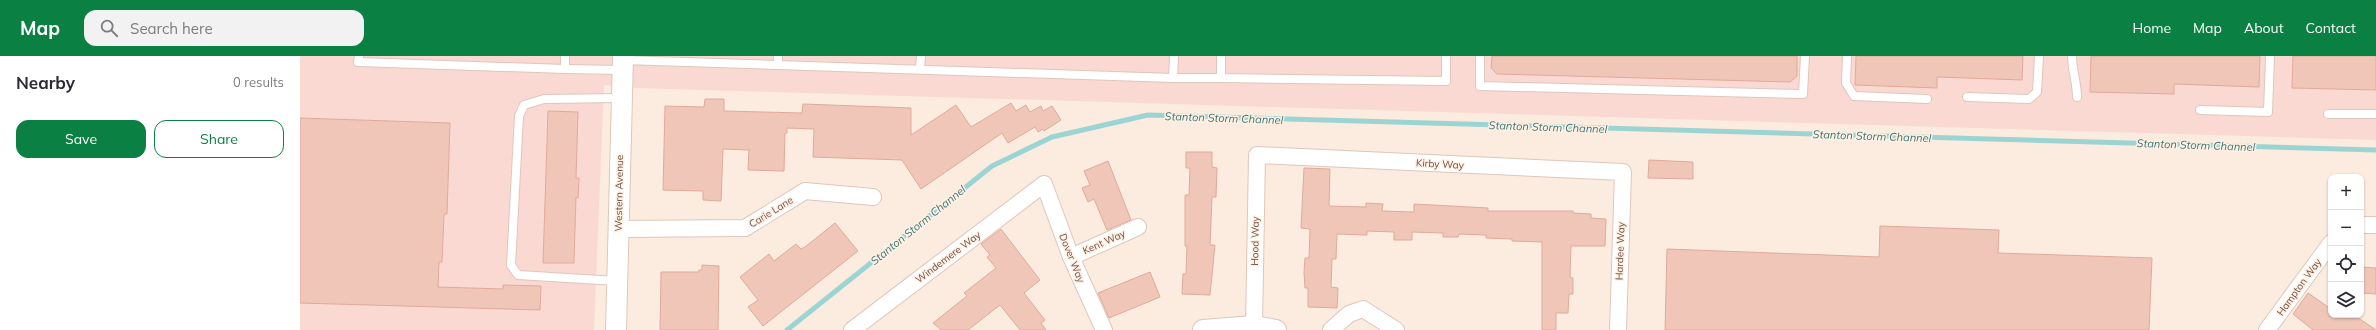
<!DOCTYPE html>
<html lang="en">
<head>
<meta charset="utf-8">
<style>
	body { margin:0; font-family:Mulish,sans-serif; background:#f2f2f3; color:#2b2b33 }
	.controls { position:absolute; right:12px; bottom:12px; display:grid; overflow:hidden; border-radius:8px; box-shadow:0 1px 3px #0004 }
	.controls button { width:36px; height:36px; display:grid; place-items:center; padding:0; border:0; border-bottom:1px solid #e1e1e2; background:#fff; color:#2b2b33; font:20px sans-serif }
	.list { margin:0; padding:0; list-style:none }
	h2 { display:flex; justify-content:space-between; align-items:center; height:52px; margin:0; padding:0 16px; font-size:17px }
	h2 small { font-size:13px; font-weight:400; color:#7c7c81 }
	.actions { display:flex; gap:8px; padding:12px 16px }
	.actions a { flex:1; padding:9px 0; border:1px solid #0b8043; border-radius:12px; text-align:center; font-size:14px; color:#0b8043 }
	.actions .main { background:#0b8043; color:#fff }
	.icon { flex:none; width:22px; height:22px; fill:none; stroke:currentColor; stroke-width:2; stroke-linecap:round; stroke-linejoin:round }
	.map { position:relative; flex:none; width:2076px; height:274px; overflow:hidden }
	header { display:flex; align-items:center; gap:24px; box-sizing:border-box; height:56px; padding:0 20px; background:#0b8043; color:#fff }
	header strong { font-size:19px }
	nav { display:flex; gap:22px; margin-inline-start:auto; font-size:14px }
	.search { width:280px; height:36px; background:#f2f2f3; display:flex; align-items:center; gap:10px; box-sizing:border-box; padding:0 14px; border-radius:12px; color:#7c7c81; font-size:15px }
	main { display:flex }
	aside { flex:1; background:#fff }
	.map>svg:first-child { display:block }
	.commercial { fill:#fbd9d3 }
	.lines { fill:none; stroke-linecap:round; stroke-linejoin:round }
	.stream { stroke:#9cd4d4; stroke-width:5 }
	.building { fill:#efc6b8; stroke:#e1aa99 }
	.service-casing { stroke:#dec7bc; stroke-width:10 }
	.minor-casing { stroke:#dec7bc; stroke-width:18 }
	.tertiary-casing { stroke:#dec7bc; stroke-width:22 }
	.service { stroke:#fff; stroke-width:8 }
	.minor { stroke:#fff; stroke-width:16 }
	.tertiary { stroke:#fff; stroke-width:20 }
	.labels { text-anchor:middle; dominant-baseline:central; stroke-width:3; stroke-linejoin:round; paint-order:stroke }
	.street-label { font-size:10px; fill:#705148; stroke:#fef1e4 }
	.water-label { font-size:11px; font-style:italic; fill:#3d7476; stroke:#fef1e4 }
</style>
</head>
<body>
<header>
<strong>Map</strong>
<div class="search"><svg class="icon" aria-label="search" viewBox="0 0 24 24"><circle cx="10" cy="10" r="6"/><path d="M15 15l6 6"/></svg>Search here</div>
<nav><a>Home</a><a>Map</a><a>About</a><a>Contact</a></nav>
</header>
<main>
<aside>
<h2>Nearby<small>0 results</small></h2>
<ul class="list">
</ul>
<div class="actions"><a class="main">Save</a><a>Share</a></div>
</aside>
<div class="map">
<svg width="2076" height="274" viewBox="0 0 2076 274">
	<rect width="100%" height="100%" fill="#fbecdf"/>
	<polygon class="commercial" points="0,0 2076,0 2076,84 336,32 304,29 294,274 0,274"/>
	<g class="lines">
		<polyline class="stream" points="487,274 692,110 752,81 848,59 2076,94"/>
	</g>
	<g class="building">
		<polygon points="1192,0 1497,0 1497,20 1490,26 1197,18 1191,12"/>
		<polygon points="1556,0 1723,0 1722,24 1637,21 1637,32 1555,29"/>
		<polygon points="1791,0 1960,0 1959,31 1874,28 1874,38 1790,36"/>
		<polygon points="1993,0 2076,0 2076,34 1992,32"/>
		<polygon points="405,43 424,43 424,55 502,57 503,48 611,52 611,79 656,49 671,71 711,47 716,55 726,49 730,56 741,50 743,55 752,50 761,64 744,75 743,73 738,76 735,71 708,87 702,77 621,133 602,104 513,101 514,73 487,72 487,77 485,77 484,115 448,114 449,94 423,93 421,145 403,144 403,135 363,134 365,50 404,51"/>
		<polygon points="248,55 278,56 276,122 279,122 278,142 276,141 274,207 243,207"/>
		<polygon points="0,62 150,67 147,158 144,158 142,206 139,206 138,231 203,233 203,229 241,230 240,254 0,247"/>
		<polygon points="886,96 912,96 912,111 917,112 916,141 912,141 910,189 915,189 910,239 882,238 883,218 886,218 887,190 885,190 885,139 889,139 890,112 886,112"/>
		<polygon points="1349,104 1393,106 1393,123 1348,122"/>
		<polygon points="808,105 831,164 807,174 794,143 788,146 782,132 790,129 784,115"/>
		<polygon points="1004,112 1030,113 1029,150 1066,151 1066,147 1083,148 1082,155 1114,156 1114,148 1188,152 1188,155 1273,155 1273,157 1291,158 1291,162 1306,163 1305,190 1271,190 1270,221 1273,222 1273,238 1269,238 1268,257 1256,257 1256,274 1242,274 1242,186 1212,185 1212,183 1186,182 1186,179 1159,178 1158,181 1143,181 1143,177 1112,176 1112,184 1094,184 1094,176 1067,175 1067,179 1037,178 1036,203 1032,203 1031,231 1038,232 1037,252 1008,251 1008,232 1005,232 1004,216 1005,202 1009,202 1010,173 1001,172"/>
		<polygon points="535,167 558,195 463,270 448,251 458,244 440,221 469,198 474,205 496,188 501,193 505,191"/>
		<polygon points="1580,170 1699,174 1698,197 1852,202 1849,274 1365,274 1367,193 1579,201"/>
		<polygon points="701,173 740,224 724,237 745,264 741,267 746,274 720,274 700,249 668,274 641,274 633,267 667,240 664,237 696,212 687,201 690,199 681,188"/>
		<polygon points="402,209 419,210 418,274 360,274 361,216 399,216 399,214 402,214"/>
		<polygon points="2061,211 2076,212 2076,238 2061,237"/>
		<polygon points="850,216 860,241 809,262 798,237"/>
		<polygon points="2008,237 2031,253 2031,259 2054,259 2076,274 2013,274 1993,258"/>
	</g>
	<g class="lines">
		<defs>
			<g id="service">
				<polyline points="59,0 58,6 265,13 265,0"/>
				<polyline points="478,0 478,9"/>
				<polyline points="921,0 921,22 1146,25 1146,0"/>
				<polyline points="1180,0 1180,30 1503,38 1505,0"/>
				<polyline points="1547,0 1546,27 1554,40 1627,43"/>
				<path d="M1772,0C1772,15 1777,26 1777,41"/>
				<polyline points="323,4 873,22 874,0"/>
				<polyline points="265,13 322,14"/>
				<polyline points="620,13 621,0"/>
				<polyline points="873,22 921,22"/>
				<polyline points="1667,41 1729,43 1737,36 1739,0"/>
				<polyline points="1900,54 1968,56 1970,0"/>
				<polyline points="2028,58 2076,58"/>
				<polyline points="317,225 218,219 211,209 219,60 224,49 244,43 321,42"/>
			</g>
			<g id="minor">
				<polyline points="2061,169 2076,169"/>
				<polyline points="318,173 445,172 505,135 573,141"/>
				<polyline points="771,201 838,171"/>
				<polyline points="954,270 957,99 1323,116 1318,274"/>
				<polyline points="552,274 744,128 771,201 804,274"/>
				<polyline points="1031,274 1049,258 1063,253 1096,274"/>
				<polyline points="1967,274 2031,187"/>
			</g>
			<g id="tertiary">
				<polyline points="316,274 323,0"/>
				<polyline points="903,274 954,270 976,274"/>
			</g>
		</defs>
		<use href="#service" class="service-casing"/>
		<use href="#minor" class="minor-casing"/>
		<use href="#tertiary" class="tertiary-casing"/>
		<use href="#service" class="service"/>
		<use href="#minor" class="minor"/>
		<use href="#tertiary" class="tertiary"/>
	</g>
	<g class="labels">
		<g class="street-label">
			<text transform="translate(1140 108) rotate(3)">Kirby Way</text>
			<text transform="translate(319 137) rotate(-89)">Western Avenue</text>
			<text transform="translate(471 156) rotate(-32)">Carie Lane</text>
			<text transform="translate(955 185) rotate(-89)">Hood Way</text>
			<text transform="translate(804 186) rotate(-24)">Kent Way</text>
			<text transform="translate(1320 195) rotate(-88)">Hardee Way</text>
			<text transform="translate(648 201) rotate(-37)">Windemere Way</text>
			<text transform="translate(772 202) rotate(68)">Dover Way</text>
			<text transform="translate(1999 231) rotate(-54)">Hampton Way</text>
		</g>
		<g class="water-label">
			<text transform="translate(924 62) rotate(2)">Stanton Storm Channel</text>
			<text transform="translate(1248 71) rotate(2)">Stanton Storm Channel</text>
			<text transform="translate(1572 80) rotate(2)">Stanton Storm Channel</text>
			<text transform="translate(1896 89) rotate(2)">Stanton Storm Channel</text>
			<text transform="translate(618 169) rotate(-39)">Stanton Storm Channel</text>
		</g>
	</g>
</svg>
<div class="controls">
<button>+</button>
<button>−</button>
<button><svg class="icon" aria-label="locate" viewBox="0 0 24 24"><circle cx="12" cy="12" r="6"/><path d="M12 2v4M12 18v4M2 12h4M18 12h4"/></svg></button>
<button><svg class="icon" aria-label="layers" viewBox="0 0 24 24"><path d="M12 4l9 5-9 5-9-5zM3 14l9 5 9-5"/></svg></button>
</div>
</div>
</main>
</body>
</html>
